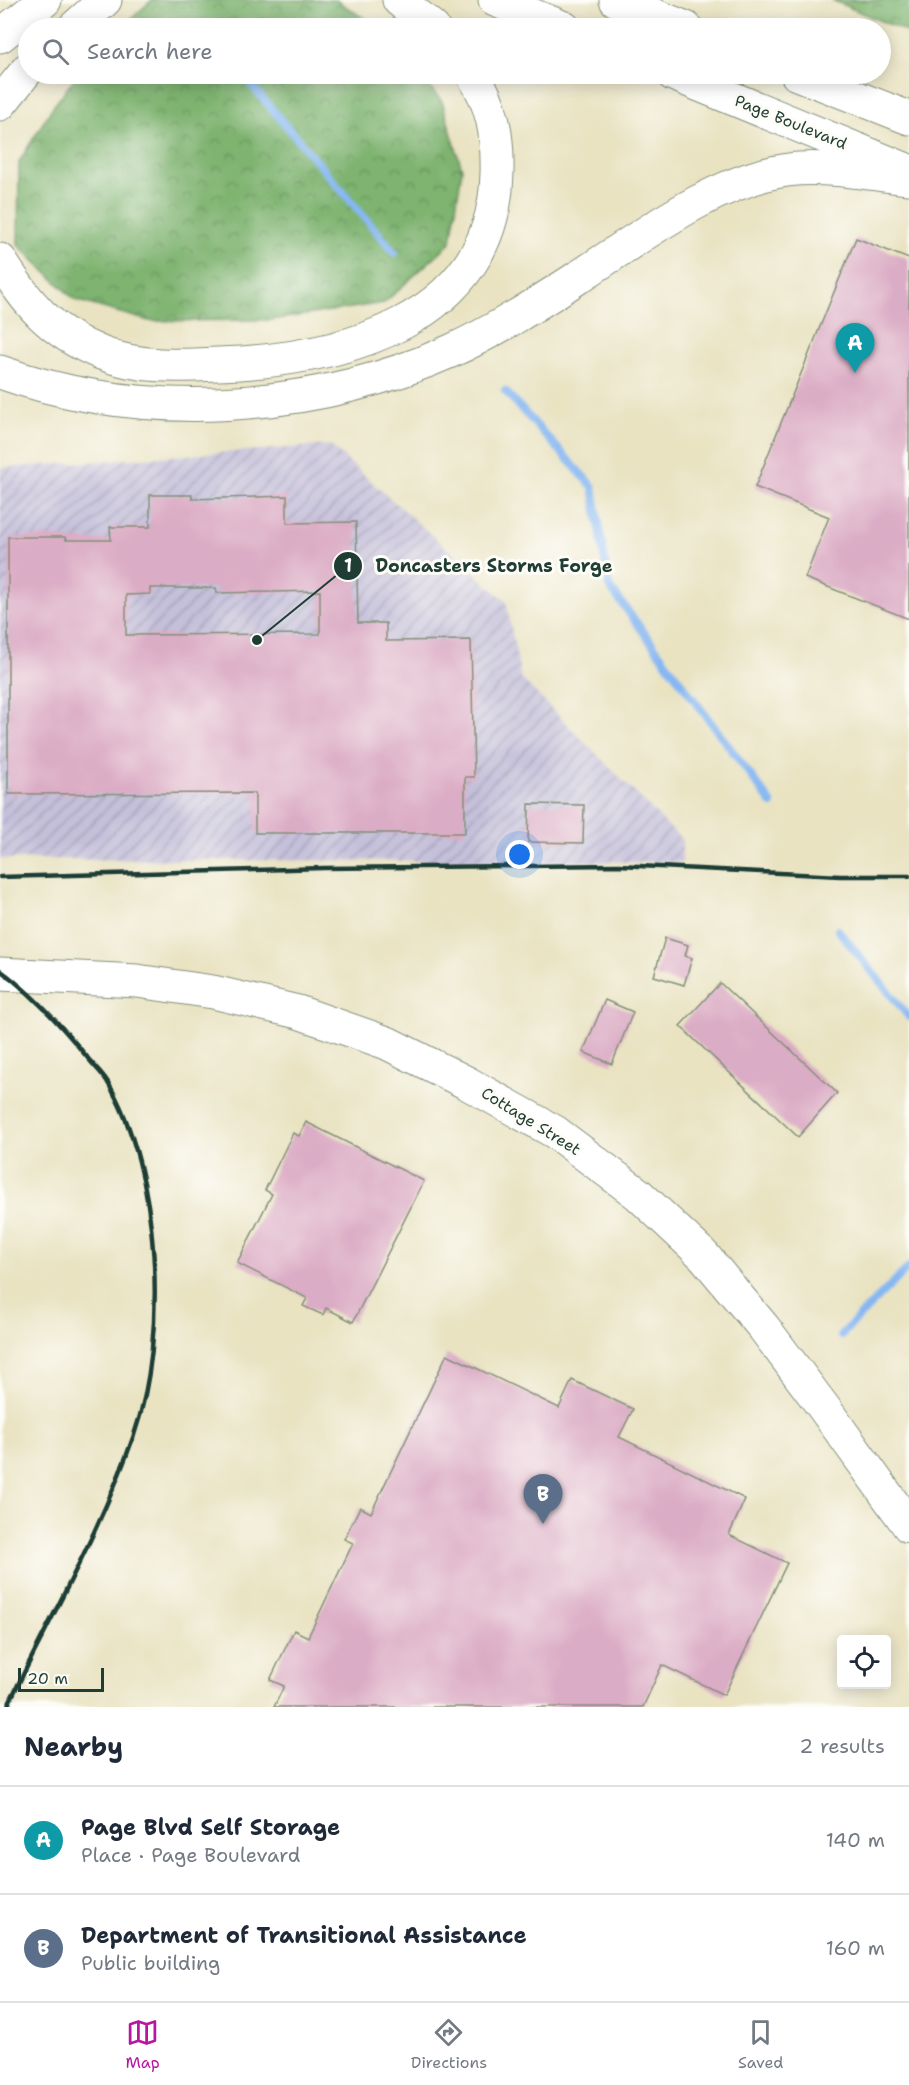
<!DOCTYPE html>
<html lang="en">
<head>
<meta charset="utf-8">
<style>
	body { margin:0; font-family:"Shantell Sans",sans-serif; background:#f2f2f3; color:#1f2937 }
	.controls { position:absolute; right:18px; bottom:18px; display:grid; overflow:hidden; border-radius:6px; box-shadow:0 3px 15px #0003 }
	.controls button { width:54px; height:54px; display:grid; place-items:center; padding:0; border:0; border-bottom:2px solid #e0e1e3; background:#fff; color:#1f2937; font:30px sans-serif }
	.scale { position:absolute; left:18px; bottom:15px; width:86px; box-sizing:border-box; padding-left:6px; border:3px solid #1f3d34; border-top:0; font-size:16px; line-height:21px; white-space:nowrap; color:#1f3d34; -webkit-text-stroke:4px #fdfcf7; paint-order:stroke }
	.you { position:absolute; left:520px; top:855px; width:21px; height:21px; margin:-15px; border:4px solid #fff; border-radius:50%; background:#1a73e8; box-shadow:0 0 0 9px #1a73e833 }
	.badge { display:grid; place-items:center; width:39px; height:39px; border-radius:50%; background:#b5179e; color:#fff; font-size:20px; font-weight:700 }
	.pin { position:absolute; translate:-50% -50px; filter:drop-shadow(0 2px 3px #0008) }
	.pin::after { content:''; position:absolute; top:32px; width:21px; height:18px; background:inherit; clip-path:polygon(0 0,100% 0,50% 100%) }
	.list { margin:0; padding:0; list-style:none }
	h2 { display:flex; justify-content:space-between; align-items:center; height:78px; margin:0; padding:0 24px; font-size:26px }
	h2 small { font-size:20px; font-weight:400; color:#747a83 }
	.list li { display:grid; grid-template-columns:39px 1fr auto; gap:18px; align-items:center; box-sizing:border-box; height:108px; padding:0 24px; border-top:2px solid #e0e1e3 }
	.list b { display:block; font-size:22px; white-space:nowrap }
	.list p { margin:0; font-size:20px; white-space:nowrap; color:#747a83 }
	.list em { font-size:20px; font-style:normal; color:#747a83 }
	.icon { flex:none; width:33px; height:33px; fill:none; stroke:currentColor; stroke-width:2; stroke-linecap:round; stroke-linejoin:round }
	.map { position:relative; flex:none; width:909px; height:1707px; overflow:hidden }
	.search { position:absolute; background:#fff; box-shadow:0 3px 15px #0003; left:18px; right:18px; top:18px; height:66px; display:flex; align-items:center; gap:15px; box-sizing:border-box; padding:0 21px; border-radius:33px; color:#747a83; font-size:22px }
	.sheet { height:294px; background:#fff }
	nav { display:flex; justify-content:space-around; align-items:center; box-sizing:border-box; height:84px; border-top:2px solid #e0e1e3; background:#fff; font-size:16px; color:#747a83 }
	nav a { display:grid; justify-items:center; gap:3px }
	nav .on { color:#b5179e }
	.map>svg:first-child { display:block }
	.industrial { fill:url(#industrial-furrows) }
	.forest { fill:url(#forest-crowns); stroke:#4e7852; stroke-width:1.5 }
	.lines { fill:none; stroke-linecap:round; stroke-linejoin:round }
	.stream { stroke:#86b7f2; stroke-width:8 }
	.building { fill:#dbacc5; fill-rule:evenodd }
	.secondary-casing { stroke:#84907b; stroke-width:35 }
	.primary-casing { stroke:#84907b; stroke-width:35 }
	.highway-casing { stroke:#84907b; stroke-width:35 }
	.secondary { stroke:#fff; stroke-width:33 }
	.primary { stroke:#fff; stroke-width:33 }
	.highway { stroke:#fff; stroke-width:33 }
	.rail { stroke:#1f3d34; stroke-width:4.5 }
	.labels { text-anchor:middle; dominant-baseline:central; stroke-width:6; stroke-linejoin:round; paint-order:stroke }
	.street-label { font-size:16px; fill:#1f3d34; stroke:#fdfcf7 }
	.leader { fill:none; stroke:#1f3d34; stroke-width:2 }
	.callout-dot { fill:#1f3d34; stroke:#fdfcf7; stroke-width:2 }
	.mark-label { font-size:18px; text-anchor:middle; font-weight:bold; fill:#fff }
	.callout-label { font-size:18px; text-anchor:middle; font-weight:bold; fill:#1f3d34; stroke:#fdfcf7; stroke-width:6; stroke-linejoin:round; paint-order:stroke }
</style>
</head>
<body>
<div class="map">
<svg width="909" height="1707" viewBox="0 0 909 1707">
	<defs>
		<pattern id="industrial-furrows" width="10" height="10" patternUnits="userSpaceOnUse" patternTransform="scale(1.5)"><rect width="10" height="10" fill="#c5c0da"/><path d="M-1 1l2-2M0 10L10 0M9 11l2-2" fill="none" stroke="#9f9db2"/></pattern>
		<pattern id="forest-crowns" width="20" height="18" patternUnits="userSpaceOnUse" patternTransform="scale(1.5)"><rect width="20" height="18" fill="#7eb370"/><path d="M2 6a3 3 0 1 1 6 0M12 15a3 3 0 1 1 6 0" fill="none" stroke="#67935d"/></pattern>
	</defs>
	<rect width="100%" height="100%" fill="#fdfcf7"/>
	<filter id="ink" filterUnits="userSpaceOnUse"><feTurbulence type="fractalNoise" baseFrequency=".0167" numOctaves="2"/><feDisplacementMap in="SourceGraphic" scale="12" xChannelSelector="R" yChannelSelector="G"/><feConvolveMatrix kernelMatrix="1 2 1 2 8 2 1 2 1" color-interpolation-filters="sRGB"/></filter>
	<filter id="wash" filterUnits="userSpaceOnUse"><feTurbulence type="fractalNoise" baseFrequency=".008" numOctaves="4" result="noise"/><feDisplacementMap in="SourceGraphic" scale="24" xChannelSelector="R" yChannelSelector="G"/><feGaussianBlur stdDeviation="1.35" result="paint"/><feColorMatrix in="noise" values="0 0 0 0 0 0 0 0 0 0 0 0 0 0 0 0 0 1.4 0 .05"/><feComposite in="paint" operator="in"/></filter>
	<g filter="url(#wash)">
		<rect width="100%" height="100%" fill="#e9e3c2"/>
		<polygon class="industrial" points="330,445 506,601 521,678 682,840 682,862 0,859 0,468"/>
		<g class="forest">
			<polygon points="152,0 336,0 379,28 121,28"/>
			<polygon points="832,0 909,0 909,33"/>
			<polygon points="78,74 418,74 442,101 462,169 451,242 384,303 271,320 149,321 75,300 18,245 19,162 52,108"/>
		</g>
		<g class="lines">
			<g class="stream">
				<polyline points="242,74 395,253"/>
				<polyline points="505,391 593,487 609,586 772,804"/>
				<polyline points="838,930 909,1017"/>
				<polyline points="841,1335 909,1267"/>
			</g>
		</g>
		<g id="blocks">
			<g class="building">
				<polygon points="856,238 909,259 909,619 805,578 829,517 755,487"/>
				<path d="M150,495H192V499L287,496V523L356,522L358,623H386V641L471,640L474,777H465V833H255V793L8,794V537H65L66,540H111L110,527H150ZM150,588H216L217,593L320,591V634L126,635V595L150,594Z"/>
				<polygon points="529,804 584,805 583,843 528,842"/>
				<polygon points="665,938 688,945 685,956 692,958 684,985 654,976"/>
				<polygon points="720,983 837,1093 798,1137 680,1026"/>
				<polygon points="605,1000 633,1012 612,1064 583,1052"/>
				<polygon points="306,1122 424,1181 353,1322 326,1308 323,1315 303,1306 307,1298 237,1263 272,1194 265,1190 293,1133 299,1136"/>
				<polygon points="447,1354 559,1408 572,1380 633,1409 619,1437 745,1499 729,1535 787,1563 724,1695 662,1665 643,1707 274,1707 284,1686 270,1680 294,1630 308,1637 353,1543 344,1539 360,1507 371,1513"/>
			</g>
		</g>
	</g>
	<g filter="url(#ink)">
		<use href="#blocks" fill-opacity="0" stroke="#84907b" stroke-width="1.5"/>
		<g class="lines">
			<defs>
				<polyline id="secondary" points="0,974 137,981 213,992 298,1012 387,1043 467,1083 555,1132 638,1194 704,1256 764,1328 824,1408 909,1526"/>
				<g id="primary">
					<polyline points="495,0 564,28"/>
					<polyline points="616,0 686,28"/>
					<polyline points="673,74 909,171"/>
					<polyline points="797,74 909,118"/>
				</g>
				<g id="highway">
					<polyline points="399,0 433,28"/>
					<polyline points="74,28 105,0"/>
					<polyline points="0,36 45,0"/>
					<polyline points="0,104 28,69"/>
					<path d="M0,260C27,304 52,333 101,353C138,368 180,366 218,364C341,360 494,322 497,173C498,137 493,103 472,74"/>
					<path d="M0,372C143,423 313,412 451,351C495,331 537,304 577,278C638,239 716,179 788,170C824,165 872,174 909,178"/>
				</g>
			</defs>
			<use href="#secondary" class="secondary-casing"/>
			<use href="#primary" class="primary-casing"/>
			<use href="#highway" class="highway-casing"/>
			<use href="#secondary" class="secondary"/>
			<use href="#primary" class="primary"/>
			<use href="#highway" class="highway"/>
			<g class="rail">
				<polyline points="0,877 324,868 619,865 840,876 909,876"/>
				<path d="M0,970C33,994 61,1025 87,1057C93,1065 101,1072 107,1081C161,1171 168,1337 134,1435C102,1527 50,1619 7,1707"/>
			</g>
		</g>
	</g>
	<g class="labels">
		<g class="street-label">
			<text transform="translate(791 122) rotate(22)">Page Boulevard</text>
			<text transform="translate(531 1121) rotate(32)">Cottage Street</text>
		</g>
	</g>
	<path class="leader" d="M257 640L348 566"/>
	<g class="callout-dot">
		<circle cx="257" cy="640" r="6"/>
		<circle cx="348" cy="566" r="15"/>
	</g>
	<g class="mark-label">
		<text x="348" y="572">1</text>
	</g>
	<g class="callout-label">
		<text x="494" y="572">Doncasters Storms Forge</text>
	</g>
</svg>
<div class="controls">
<button><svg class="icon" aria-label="locate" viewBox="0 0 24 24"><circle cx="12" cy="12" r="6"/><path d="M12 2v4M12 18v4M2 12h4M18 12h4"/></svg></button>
</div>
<div class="scale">20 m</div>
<div class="you"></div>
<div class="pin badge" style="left:855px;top:373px;background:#0f9aa8">A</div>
<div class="pin badge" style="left:543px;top:1524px;background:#5c6f8a">B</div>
<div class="search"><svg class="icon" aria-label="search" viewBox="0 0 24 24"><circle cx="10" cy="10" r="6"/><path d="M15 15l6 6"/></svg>Search here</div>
</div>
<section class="sheet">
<h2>Nearby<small>2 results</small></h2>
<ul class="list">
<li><span class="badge" style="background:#0f9aa8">A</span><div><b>Page Blvd Self Storage</b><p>Place · Page Boulevard</p></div><em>140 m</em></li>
<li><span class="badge" style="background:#5c6f8a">B</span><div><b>Department of Transitional Assistance</b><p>Public building</p></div><em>160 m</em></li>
</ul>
</section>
<nav>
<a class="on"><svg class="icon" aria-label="map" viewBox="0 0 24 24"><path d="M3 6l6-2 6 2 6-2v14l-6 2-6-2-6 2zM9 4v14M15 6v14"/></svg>Map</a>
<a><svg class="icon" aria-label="directions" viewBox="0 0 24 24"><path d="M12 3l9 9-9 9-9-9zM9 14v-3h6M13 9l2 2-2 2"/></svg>Directions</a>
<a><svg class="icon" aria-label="saved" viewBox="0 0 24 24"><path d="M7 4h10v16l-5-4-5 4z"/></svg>Saved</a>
</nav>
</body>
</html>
